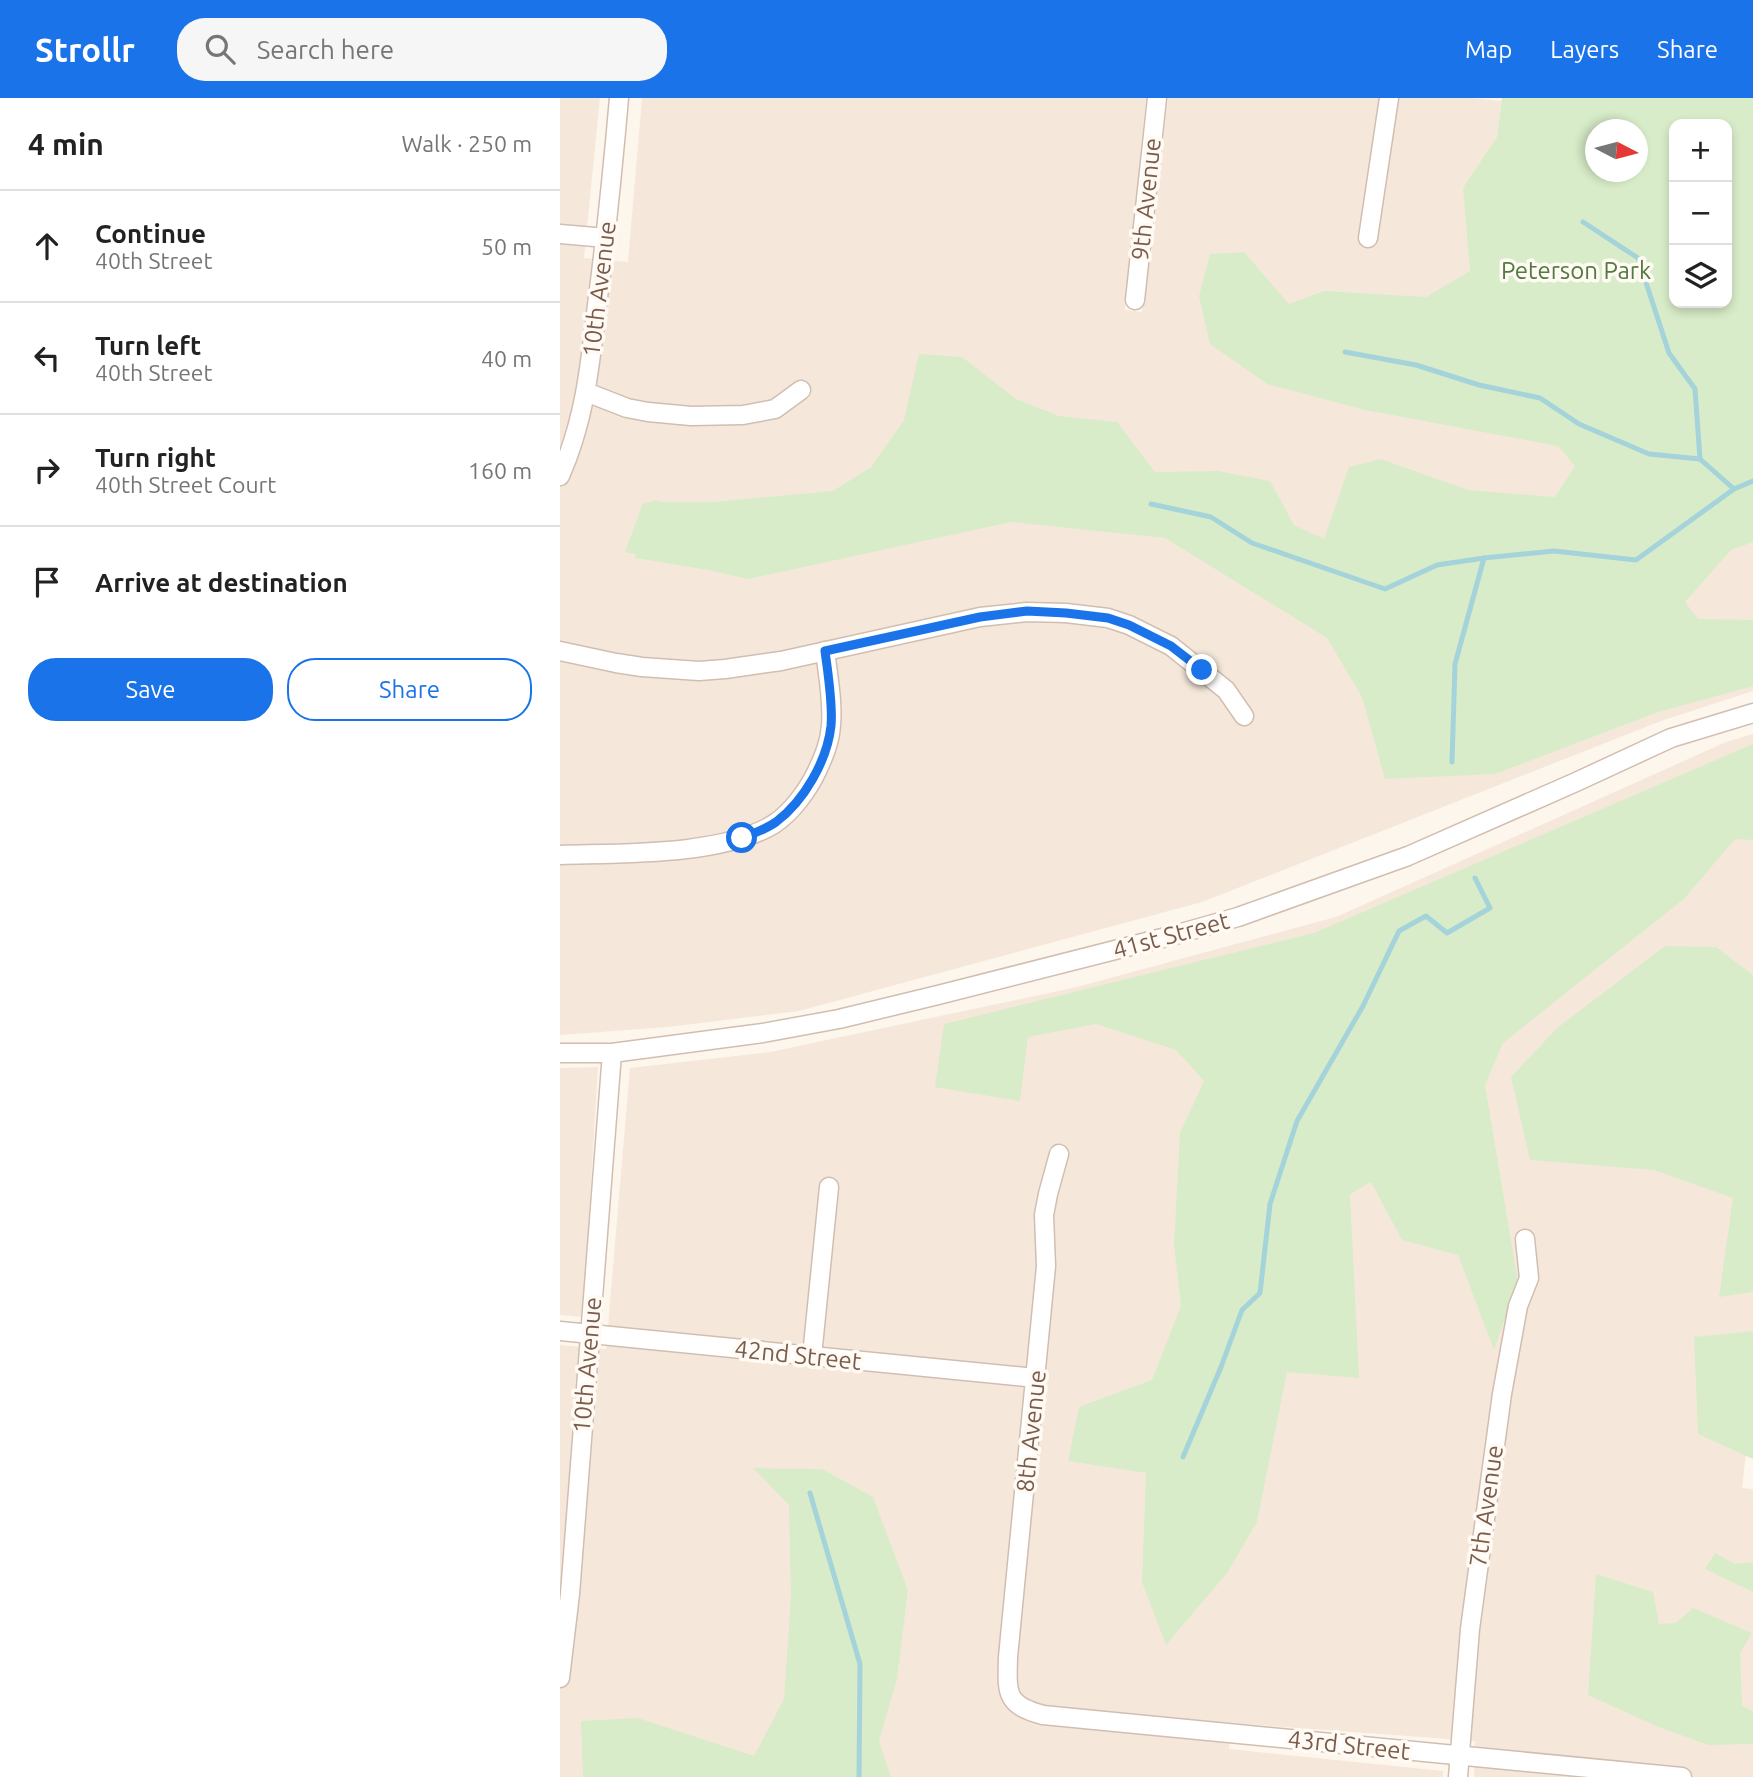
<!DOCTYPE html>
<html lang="en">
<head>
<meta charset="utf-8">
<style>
	body { margin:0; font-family:Ubuntu,sans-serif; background:#f6f6f6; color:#222 }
	.controls { position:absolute; right:21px; top:21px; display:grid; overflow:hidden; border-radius:14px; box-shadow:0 4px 10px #0003 }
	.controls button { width:63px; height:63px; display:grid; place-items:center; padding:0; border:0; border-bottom:2px solid #e0e0e0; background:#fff; color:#222; font:35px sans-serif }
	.compass { position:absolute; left:1025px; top:21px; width:63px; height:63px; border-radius:50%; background:#fff; box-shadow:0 4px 10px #0003; rotate:96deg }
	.stop { position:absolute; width:21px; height:21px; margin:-16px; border:5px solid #1a73e8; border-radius:50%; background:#fff }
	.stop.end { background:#1a73e8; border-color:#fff; box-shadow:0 2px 7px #0008 }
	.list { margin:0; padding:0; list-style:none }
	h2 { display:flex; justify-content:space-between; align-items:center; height:91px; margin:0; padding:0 28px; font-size:30px }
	h2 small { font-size:23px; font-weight:400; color:#767676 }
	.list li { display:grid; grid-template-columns:46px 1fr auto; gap:21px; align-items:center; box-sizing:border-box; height:112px; padding:0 28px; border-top:2px solid #e0e0e0 }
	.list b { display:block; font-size:26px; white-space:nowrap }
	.list p { margin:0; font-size:23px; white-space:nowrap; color:#767676 }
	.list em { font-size:23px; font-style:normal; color:#767676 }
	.actions { display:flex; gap:14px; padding:21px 28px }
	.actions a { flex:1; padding:16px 0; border:2px solid #1a73e8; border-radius:28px; text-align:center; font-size:24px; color:#1a73e8 }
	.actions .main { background:#1a73e8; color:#fff }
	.icon { flex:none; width:38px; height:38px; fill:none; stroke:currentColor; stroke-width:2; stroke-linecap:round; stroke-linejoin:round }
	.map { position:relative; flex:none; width:1193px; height:1679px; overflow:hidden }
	header { display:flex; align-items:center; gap:42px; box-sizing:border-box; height:98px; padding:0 35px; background:#1a73e8; color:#fff }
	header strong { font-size:33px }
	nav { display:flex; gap:38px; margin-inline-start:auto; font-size:24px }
	.search { width:490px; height:63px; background:#f6f6f6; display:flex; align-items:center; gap:18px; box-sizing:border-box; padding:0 24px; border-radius:28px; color:#767676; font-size:26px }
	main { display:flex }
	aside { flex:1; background:#fff }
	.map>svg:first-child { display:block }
	.residential { fill:#f5e8da }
	.green { fill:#d8ecc9; fill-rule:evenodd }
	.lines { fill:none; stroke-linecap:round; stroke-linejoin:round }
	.stream { stroke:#a5d3da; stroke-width:5 }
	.minor-casing { stroke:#d1beb0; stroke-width:21 }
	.minor { stroke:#fff; stroke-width:18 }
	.route { stroke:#1a73e8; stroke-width:9 }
	.labels { text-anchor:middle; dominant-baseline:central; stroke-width:7; stroke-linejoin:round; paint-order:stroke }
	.street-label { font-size:24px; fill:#7a5c4d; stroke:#fffaf3 }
	.park-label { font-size:24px; fill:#537a41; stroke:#fffaf3 }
</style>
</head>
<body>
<header>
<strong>Strollr</strong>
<div class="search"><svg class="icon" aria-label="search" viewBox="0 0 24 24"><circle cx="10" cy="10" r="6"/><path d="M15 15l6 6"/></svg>Search here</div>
<nav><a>Map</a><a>Layers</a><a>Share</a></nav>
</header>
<main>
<aside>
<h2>4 min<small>Walk · 250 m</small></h2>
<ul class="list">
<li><svg class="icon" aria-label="ahead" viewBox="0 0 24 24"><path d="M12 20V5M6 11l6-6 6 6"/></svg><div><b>Continue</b><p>40th Street</p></div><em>50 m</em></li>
<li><svg class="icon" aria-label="left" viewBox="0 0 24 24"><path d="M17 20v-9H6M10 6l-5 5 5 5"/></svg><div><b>Turn left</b><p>40th Street</p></div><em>40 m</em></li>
<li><svg class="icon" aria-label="right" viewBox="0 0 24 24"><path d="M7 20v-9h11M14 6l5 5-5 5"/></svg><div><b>Turn right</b><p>40th Street Court</p></div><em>160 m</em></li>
<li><svg class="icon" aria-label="arrive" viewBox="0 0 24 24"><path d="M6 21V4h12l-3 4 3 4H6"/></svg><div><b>Arrive at destination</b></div></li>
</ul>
<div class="actions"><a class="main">Save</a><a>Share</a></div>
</aside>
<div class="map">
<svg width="1193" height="1679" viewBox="0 0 1193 1679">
	<rect width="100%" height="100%" fill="#fdf6ec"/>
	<g class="residential">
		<polygon points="0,0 40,0 24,160 68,164 82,0 586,0 565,212 582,214 608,0 910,0 942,3 906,257 1193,292 1193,593 1101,623 642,804 239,913 108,929 0,937"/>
		<polygon points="1193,636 1193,1292 1182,1390 1193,1391 1193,1679 914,1679 915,1643 671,1625 669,1651 883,1673 883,1679 0,1679 0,1247 46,1251 70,970 210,954 517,889 776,819 1166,644"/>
		<polygon points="38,969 23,1219 0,1217 0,970"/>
	</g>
	<g class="green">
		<path d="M942,0H1193V444L1171,452L1125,504L1138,521L1193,522V588L1098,614L935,676L825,681L802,599L767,540L605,440L451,424L188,481L148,472L75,460L76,456L65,454L83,405L93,404L94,402L102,404H153L273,393L311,369L344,322L359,256L402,259L456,301L499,318L557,324L595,374L658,373L710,383L734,427L764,441L789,369L821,361L908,392L995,399L1015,368L998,348L805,312L707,286L650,246L639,198L650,156L684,154L729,206L764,193L866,199L910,173L903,90L937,39ZM1114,26H1167V205H1114ZM1036,32H1078V74H1036Z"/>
		<polygon points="1193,646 1193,742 1175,741 1125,800 943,945 925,987 958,1184 934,1252 898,1157 842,1142 811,1084 790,1096 799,1280 727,1274 697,1424 667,1475 606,1547 582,1484 586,1375 508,1363 519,1309 592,1282 621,1208 614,1147 620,1035 644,983 616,952 536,926 468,939 460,1003 375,989 384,926 754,835"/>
		<polygon points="1105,848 1156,849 1193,877 1193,1194 1159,1199 1173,1100 1094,1072 970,1062 951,979 997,930"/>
		<polygon points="1193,1233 1193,1361 1138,1336 1134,1239"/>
		<polygon points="193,1370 262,1371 313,1399 348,1492 337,1581 319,1643 331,1679 23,1679 21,1623 78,1620 194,1658 224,1601 231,1499 229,1407"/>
		<polygon points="1155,1455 1175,1466 1193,1464 1193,1494 1145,1471"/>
		<polygon points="1036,1476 1093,1494 1099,1526 1116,1525 1133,1510 1192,1535 1180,1555 1182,1608 1193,1613 1193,1646 1148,1647 1096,1628 1028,1597"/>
	</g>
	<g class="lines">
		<g class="stream">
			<polyline points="1023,124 1078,160 1109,255 1135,291 1140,361 1174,391"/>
			<polyline points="785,254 856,267 919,287 980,300 1019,326 1089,356 1140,361"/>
			<polyline points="591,406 651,419 692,445 825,491 877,467 924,460 994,453 1076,462 1174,391 1193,383"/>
			<polyline points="892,664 895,566 924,460"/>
			<polyline points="623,1359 661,1269 682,1212 700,1195 710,1106 737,1023 803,908 839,833 866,818 887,835 930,810 915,780"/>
			<polyline points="250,1395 300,1566 299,1679"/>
		</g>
		<defs>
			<g id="minor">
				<polyline points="0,136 46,140"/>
				<polyline points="808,140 829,0"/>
				<polyline points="575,202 597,0"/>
				<polyline points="26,294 67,310 88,314 131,318 183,317 215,311 241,292"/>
				<path d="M0,378C25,321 30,268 37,207C46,138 53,69 59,0"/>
				<polyline points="0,553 56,565 82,569 139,573 165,571 221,563 420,519 467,514 506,515 548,520 569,527 611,548 666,592 684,618"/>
				<path d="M0,757C61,755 162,758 214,726C232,714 248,692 257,673C264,658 270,644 271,627C273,603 268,577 265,553"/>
				<polyline points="0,955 52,955 203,935 279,921 378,897 618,836 678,819 848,758 1016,684 1111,640 1193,615"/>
				<path d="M499,1056L488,1096L484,1117L486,1168L448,1559C447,1595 445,1607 483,1617L1122,1679"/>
				<polyline points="0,1233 476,1280"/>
				<polyline points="252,1258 269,1089"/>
				<polyline points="0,1580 10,1496 52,955"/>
				<polyline points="898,1679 910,1531 942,1296 958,1208 969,1180 965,1141"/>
			</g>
		</defs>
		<use href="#minor" class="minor-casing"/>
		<use href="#minor" class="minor"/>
	</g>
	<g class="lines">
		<path class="route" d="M182,740C193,736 206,731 216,724C244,703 267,663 271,628C273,606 268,576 265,553L420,519L467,513L506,515L548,520L569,527L611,548L642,572"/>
	</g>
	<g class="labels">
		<g class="street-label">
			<text transform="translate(586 101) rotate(-84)">9th Avenue</text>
			<text transform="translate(39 191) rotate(-83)">10th Avenue</text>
			<text transform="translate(611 837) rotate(-15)">41st Street</text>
			<text transform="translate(238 1257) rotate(6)">42nd Street</text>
			<text transform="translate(27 1267) rotate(-85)">10th Avenue</text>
			<text transform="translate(471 1333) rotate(-84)">8th Avenue</text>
			<text transform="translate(926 1408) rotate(-82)">7th Avenue</text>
			<text transform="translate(789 1647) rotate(6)">43rd Street</text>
		</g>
		<g class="park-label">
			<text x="1016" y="172">Peterson Park</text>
		</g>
	</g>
</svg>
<div class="controls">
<button>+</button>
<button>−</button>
<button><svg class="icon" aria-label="layers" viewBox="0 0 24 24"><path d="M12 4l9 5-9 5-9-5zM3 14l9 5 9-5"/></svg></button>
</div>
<svg class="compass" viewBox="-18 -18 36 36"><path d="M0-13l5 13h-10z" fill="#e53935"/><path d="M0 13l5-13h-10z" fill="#767676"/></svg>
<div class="stop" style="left:182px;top:740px"></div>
<div class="stop end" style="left:642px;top:572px"></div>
</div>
</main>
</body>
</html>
